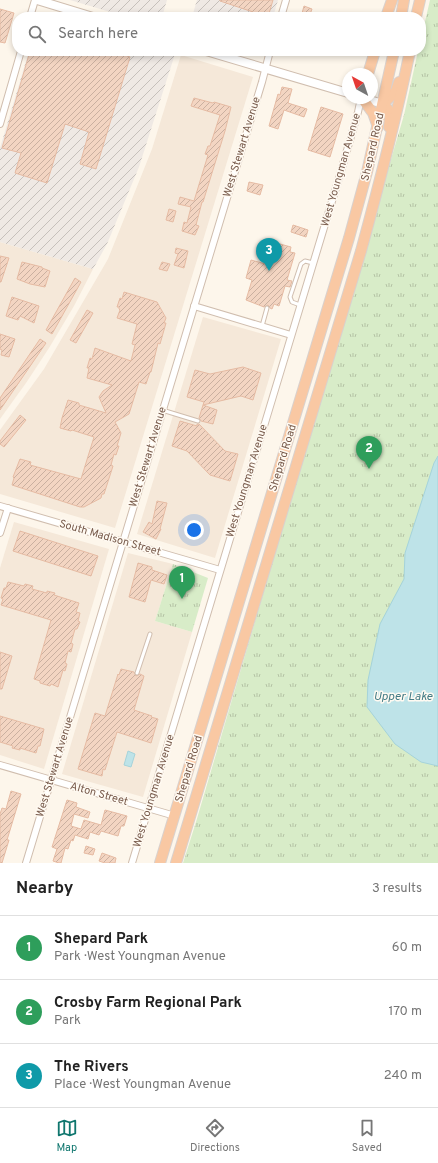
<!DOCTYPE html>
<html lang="en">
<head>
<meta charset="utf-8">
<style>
	body { margin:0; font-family:Overpass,sans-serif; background:#f2f2f2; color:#222 }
	.compass { position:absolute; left:342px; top:68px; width:36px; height:36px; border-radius:50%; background:#fff; box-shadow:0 2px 6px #0003; rotate:320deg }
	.you { position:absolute; left:194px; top:530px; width:14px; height:14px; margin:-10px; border:3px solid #fff; border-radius:50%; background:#1a73e8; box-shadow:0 0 0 6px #1a73e833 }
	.badge { display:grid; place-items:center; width:26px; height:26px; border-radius:50%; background:#0f766e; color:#fff; font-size:13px; font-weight:700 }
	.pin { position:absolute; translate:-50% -33px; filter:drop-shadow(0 1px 2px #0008) }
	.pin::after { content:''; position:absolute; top:21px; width:14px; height:12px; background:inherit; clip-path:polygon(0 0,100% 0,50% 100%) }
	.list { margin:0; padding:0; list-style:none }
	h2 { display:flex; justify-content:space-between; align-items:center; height:52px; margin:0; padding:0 16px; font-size:17px }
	h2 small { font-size:13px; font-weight:400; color:#767676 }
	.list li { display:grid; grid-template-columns:26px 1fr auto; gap:12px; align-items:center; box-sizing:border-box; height:64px; padding:0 16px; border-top:1px solid #e0e0e0 }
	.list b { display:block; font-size:15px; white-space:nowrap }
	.list p { margin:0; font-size:13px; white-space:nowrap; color:#767676 }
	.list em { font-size:13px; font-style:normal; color:#767676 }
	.icon { flex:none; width:22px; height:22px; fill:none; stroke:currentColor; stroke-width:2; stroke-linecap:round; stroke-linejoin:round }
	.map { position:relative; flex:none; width:438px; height:863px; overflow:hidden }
	.search { position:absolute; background:#fff; box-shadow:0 2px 6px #0003; left:12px; right:12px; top:12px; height:44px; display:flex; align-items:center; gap:10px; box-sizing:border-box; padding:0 14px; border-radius:16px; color:#767676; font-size:15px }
	.sheet { height:244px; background:#fff }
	nav { display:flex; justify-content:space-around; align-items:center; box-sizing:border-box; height:56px; border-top:1px solid #e0e0e0; background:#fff; font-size:11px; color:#767676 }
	nav a { display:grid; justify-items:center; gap:2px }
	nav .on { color:#0f766e }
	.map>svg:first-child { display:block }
	.residential { fill:#f5e8d9 }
	.industrial { fill:url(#industrial-furrows) }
	.park { fill:url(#park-tufts) }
	.water { fill:#bee3e8; stroke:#a5d3da }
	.building { fill:url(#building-hatch); stroke:#e6bba3 }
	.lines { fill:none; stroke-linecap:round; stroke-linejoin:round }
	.service-casing { stroke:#d0beaf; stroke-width:5 }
	.minor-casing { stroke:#d0beaf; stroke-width:8 }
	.tertiary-casing { stroke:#d0beaf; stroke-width:10 }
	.trunk-casing { stroke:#d9d1cd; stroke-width:12 }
	.service { stroke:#fff; stroke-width:3 }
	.minor { stroke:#fff; stroke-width:6 }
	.tertiary { stroke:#fff; stroke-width:8 }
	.trunk { stroke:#f9c8a3; stroke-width:10 }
	.labels { text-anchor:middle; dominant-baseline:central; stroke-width:3; stroke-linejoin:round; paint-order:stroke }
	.street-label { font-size:11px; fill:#795c4d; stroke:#fffaf2 }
	.water-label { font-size:12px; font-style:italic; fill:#437b85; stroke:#fffaf2 }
</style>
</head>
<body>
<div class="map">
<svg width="438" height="863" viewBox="0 0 438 863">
	<defs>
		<pattern id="industrial-furrows" width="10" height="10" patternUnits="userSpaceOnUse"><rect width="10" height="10" fill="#efe9e4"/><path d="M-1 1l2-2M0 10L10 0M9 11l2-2" fill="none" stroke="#c6c0bb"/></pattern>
		<pattern id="park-tufts" width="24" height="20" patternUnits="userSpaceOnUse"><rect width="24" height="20" fill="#d8ecc8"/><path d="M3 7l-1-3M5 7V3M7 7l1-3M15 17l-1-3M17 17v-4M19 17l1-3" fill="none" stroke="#b4c2a5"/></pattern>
		<pattern id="building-hatch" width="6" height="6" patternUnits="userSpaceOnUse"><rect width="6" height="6" fill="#f3d5c2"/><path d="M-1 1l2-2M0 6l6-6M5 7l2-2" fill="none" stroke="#cab0a0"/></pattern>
	</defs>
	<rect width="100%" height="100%" fill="#fdf6eb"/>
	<g class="residential">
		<polygon points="181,55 253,77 115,528 0,494 0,430 44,369 108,259 152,149"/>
		<polygon points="0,242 93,269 74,306 49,348 26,383 0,419"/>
		<polygon points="203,317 281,339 215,558 137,534"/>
		<polygon points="14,522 109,549 44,769 0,755 0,568"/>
		<polygon points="128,553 173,564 155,621 192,632 143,797 62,774"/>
	</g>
	<g class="industrial">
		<polygon points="70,0 167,0 162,17 127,17"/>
		<polygon points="197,0 278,0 273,17 192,17"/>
		<polygon points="29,51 165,51 175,54 139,167 107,244 93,269 0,242 0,148"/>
	</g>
	<g class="park">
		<polygon points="430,0 438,0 438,863 183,863 196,822 404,115 418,51 421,51 421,39"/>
		<polygon points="173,564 208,578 192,632 155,621"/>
	</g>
	<g class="water">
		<polygon points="438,456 438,766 421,762 395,744 367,707 368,680 380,624 404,579 405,553 434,463"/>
		<polygon points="128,751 135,754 131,767 124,765"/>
	</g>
	<g class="building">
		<polygon points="220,0 273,0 268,17 258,17 252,15 253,12 220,1"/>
		<polygon points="304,6 312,9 309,17 301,17"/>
		<polygon points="0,9 14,13 5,43 0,42"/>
		<polygon points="30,51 129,51 127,56 130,57 96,169 80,164 89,132 65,124 47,183 15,173 21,153 2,148"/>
		<polygon points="282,87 292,89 288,103 307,109 304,117 284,110 278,129 269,126 278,94 280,95"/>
		<polygon points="194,98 213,103 214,102 231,107 225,131 203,202 202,202 196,225 199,226 195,235 182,231 184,222 187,223 191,207 178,204 180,197 194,201 208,155 205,154 208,146 210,146 220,115 191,106"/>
		<polygon points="321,107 343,114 330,157 308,150"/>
		<polygon points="249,182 263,185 260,195 247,191"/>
		<polygon points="169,209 176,211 173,222 166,220"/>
		<polygon points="293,225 308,230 306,237 291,232"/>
		<polygon points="280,244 291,247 290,252 295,253 287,280 292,281 290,287 285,286 279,306 274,304 272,309 270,308 268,305 264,307 246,300 252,280 246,278 251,260 269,265 274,247 278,248"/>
		<polygon points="176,248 188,251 184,268 174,265 178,254 175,253"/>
		<polygon points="0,256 9,258 1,282 0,282"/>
		<polygon points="22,262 42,267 42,268 50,271 45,287 30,284 17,279"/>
		<polygon points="162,262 170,264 167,271 159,269"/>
		<polygon points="75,278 81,282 52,334 46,330"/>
		<polygon points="124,292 157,302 166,318 164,323 166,323 160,344 158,343 151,372 150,372 146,384 139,382 129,414 115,422 121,433 117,446 119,446 116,455 114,454 111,465 113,466 104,494 102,494 101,498 84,507 80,507 12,485 14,478 13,477 20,459 31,462 30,465 81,479 94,437 72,430 71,431 60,428 62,418 68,400 79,403 79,405 106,413 99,397 103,391 112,385 87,378 89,368 87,368 90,358 92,359 95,348 131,361 135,345 132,344 137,324 117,318 120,310 119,309 119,307 117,307 120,298 122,299"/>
		<polygon points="12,297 39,306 34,323 20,316 18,320 6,316"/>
		<polygon points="87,310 93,313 76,343 70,340"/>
		<polygon points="0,334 15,339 9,357 1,355 2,350 0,349"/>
		<polygon points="40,339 46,343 0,410 0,398"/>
		<polygon points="243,367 261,373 253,400 241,396 203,405 204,402 187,397 195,370 210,374"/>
		<polygon points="203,405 217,410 213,424 201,421 199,418"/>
		<polygon points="20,415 26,420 4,447 0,444 0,441"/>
		<polygon points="180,421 197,426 197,424 199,424 225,451 238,454 230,481 210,475 187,451 172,446"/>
		<polygon points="157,501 167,503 160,529 161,529 156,539 143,532 149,522 152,524"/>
		<polygon points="20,531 98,556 91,576 13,551"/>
		<polygon points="138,563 152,567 152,570 167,575 164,584 151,580 145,602 129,597"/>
		<polygon points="8,582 24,586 25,584 33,586 32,589 47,593 47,591 55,593 54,595 79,603 76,612 80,613 78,621 80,622 77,629 75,629 71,643 73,644 71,652 68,651 65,663 67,664 65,671 63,670 58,687 51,684 50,686 40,683 40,681 34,679 51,620 1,605 3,599 1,598 4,588 6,588"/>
		<polygon points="0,652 12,656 2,689 0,689"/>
		<polygon points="121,669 134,672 136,676 140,674 144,676 134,710 152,716 151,717 158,719 151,743 117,732 105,770 103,769 102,776 78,769 95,713 105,716 118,674 119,675"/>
		<polygon points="0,716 44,729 40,746 38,746 36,753 20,748 20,750 12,748 13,746 0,742"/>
		<polygon points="11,791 21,794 7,840 9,840 2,863 0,863 0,814 2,808 6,809"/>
		<polygon points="67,800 77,803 76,807 90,812 88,818 74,814 71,826 81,829 84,820 101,825 105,810 127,816 124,826 121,826 118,836 101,831 99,835 90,832 88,839 75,835 73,841 71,840 68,849 65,848 61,863 59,863 53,861 57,849 52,847"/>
		<polygon points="86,846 95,849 93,855 84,853"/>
		<polygon points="102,853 116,858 115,863 105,863 99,861"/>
	</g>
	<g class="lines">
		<defs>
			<g id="service">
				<polyline points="300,305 292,302 290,297 301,264 305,261 313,263"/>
				<polyline points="262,326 267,308"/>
				<polyline points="162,410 198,421"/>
				<polyline points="137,673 150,634"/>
			</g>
			<g id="minor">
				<polyline points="30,17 35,0"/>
				<polyline points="281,17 286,0"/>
				<polyline points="0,124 21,51"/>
				<polyline points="194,306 291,335"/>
				<polyline points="0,506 220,570"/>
				<polyline points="0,533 8,508"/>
				<polyline points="0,765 175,816"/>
				<polyline points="26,863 262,82 270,51"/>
				<polyline points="132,863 339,178 358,112 361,98"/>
			</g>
			<g id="tertiary">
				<polyline points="37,0 93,17"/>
				<polyline points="206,51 348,93"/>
				<polyline points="363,98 383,104"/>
			</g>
			<g id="trunk">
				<polyline points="386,17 392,0"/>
				<polyline points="401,17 404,0"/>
				<polyline points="416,17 420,0"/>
				<polyline points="368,74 375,51"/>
				<polyline points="362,98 373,113 378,127"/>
				<path d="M389,127C390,116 392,112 383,104L396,91L399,82"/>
				<polyline points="160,863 349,238 367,172 394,51"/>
				<path d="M176,863L361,251C379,185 396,119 410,51"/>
			</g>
		</defs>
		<use href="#service" class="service-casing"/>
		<use href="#minor" class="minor-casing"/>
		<use href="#tertiary" class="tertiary-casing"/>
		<use href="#trunk" class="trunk-casing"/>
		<use href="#service" class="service"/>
		<use href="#minor" class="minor"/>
		<use href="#tertiary" class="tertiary"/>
		<use href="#trunk" class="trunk"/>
	</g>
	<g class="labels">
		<g class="street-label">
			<text transform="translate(242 147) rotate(-73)">West Stewart Avenue</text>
			<text transform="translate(373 147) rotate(-77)">Shepard Road</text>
			<text transform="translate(341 170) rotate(-74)">West Youngman Avenue</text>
			<text transform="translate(148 457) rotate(-73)">West Stewart Avenue</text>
			<text transform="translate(283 458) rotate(-73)">Shepard Road</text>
			<text transform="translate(247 481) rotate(-73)">West Youngman Avenue</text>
			<text transform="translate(110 538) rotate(16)">South Madison Street</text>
			<text transform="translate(55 767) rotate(-73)">West Stewart Avenue</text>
			<text transform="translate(189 769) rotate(-73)">Shepard Road</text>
			<text transform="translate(154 791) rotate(-73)">West Youngman Avenue</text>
			<text transform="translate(99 794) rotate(16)">Alton Street</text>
		</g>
		<g class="water-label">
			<text x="403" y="697">Upper Lake</text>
		</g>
	</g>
</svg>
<svg class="compass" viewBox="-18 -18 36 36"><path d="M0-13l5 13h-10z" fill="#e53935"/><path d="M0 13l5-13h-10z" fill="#767676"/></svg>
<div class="you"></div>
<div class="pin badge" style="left:182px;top:599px;background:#2e9e5b">1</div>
<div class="pin badge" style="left:369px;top:469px;background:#2e9e5b">2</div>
<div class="pin badge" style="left:269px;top:271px;background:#0f9aa8">3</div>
<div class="search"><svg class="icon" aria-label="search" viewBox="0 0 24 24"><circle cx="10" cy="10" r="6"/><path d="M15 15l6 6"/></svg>Search here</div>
</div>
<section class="sheet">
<h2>Nearby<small>3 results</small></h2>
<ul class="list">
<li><span class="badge" style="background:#2e9e5b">1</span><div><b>Shepard Park</b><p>Park · West Youngman Avenue</p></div><em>60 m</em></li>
<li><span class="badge" style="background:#2e9e5b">2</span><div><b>Crosby Farm Regional Park</b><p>Park</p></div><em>170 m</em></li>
<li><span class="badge" style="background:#0f9aa8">3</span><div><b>The Rivers</b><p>Place · West Youngman Avenue</p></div><em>240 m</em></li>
</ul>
</section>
<nav>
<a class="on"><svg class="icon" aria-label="map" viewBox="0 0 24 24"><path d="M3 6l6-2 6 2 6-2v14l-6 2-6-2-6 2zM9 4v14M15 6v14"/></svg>Map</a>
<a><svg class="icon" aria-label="directions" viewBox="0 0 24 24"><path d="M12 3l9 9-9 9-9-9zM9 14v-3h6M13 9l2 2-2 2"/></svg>Directions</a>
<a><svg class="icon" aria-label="saved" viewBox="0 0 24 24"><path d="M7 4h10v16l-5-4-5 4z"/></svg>Saved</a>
</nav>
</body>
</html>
